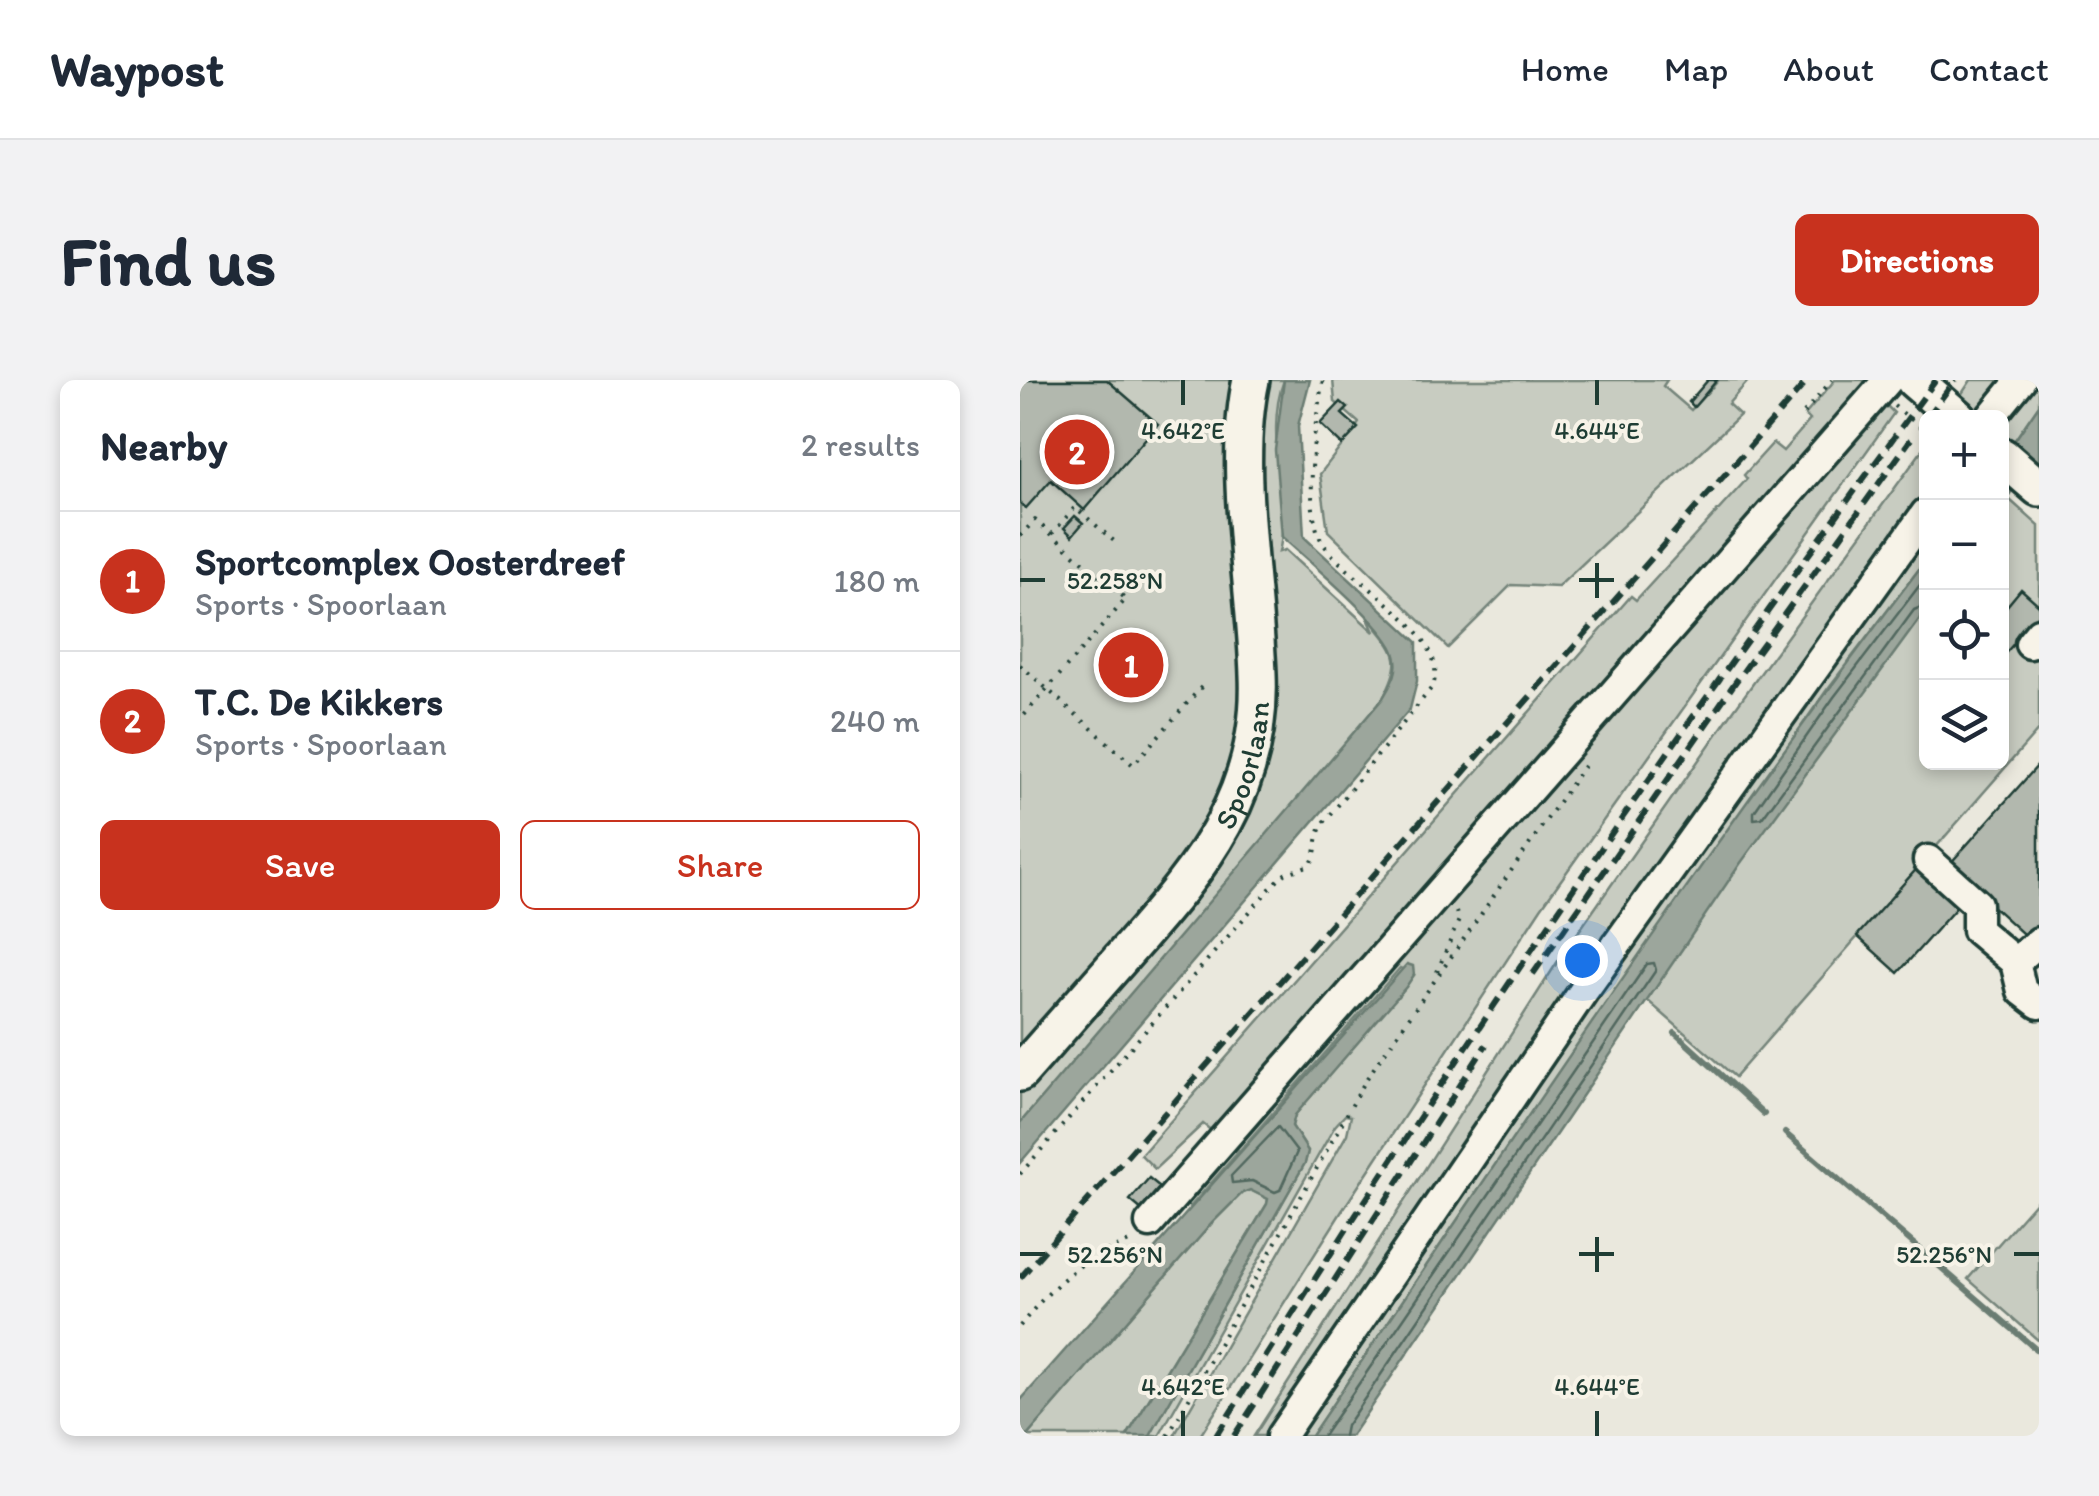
<!DOCTYPE html>
<html lang="en">
<head>
<meta charset="utf-8">
<style>
	body { margin:0; font-family:Itim,sans-serif; background:#f2f2f3; color:#1f2937 }
	.controls { position:absolute; right:30px; top:30px; display:grid; overflow:hidden; border-radius:15px; box-shadow:0 5px 15px #0003 }
	.controls button { width:90px; height:90px; display:grid; place-items:center; padding:0; border:0; border-bottom:2px solid #e0e1e3; background:#fff; color:#1f2937; font:50px sans-serif }
	.you { position:absolute; left:562px; top:580px; width:35px; height:35px; margin:-25px; border:8px solid #fff; border-radius:50%; background:#1a73e8; box-shadow:0 0 0 15px #1a73e833 }
	.badge { display:grid; place-items:center; width:65px; height:65px; border-radius:50%; background:#c8321e; color:#fff; font-size:32px; font-weight:700 }
	.pin { position:absolute; translate:-50% -50%; border:5px solid #fff; box-shadow:0 2px 10px #0006 }
	.list { margin:0; padding:0; list-style:none }
	h2 { display:flex; justify-content:space-between; align-items:center; height:130px; margin:0; padding:0 40px; font-size:42px }
	h2 small { font-size:32px; font-weight:400; color:#747a83 }
	.list li { display:grid; grid-template-columns:65px 1fr auto; gap:30px; align-items:center; box-sizing:border-box; height:140px; padding:0 40px; border-top:2px solid #e0e1e3 }
	.list b { display:block; font-size:38px; white-space:nowrap }
	.list p { margin:0; font-size:32px; white-space:nowrap; color:#747a83 }
	.list em { font-size:32px; font-style:normal; color:#747a83 }
	.actions { display:flex; gap:20px; padding:30px 40px }
	.actions a { flex:1; padding:22px 0; border:2px solid #c8321e; border-radius:15px; text-align:center; font-size:35px; color:#c8321e }
	.actions .main { background:#c8321e; color:#fff }
	.icon { flex:none; width:55px; height:55px; fill:none; stroke:currentColor; stroke-width:2; stroke-linecap:round; stroke-linejoin:round }
	.map { position:relative; flex:none; width:1019px; height:1056px; overflow:hidden; border-radius:15px }
	header { display:flex; align-items:center; gap:60px; box-sizing:border-box; height:140px; padding:0 50px; background:#fff; border-bottom:2px solid #e0e1e3 }
	header strong { font-size:48px }
	nav { display:flex; gap:55px; margin-inline-start:auto; font-size:35px }
	.intro { display:flex; align-items:center; justify-content:space-between; box-sizing:border-box; height:240px; padding:0 60px }
	h1 { margin:0; font-size:70px }
	.button { padding:25px 45px; border-radius:15px; background:#c8321e; color:#fff; font-size:35px; font-weight:700 }
	main { display:flex; gap:60px; padding:0 60px }
	aside { flex:1; background:#fff; border-radius:15px; box-shadow:0 5px 15px #0003 }
	.map>svg:first-child { display:block }
	.green { fill:#c8ccc1; stroke:#74847a; stroke-width:2.5 }
	.water { fill:#9ca69c; stroke:#6a7c72; stroke-width:2.5 }
	.lines { fill:none; stroke-linecap:round; stroke-linejoin:round }
	.shore { stroke:#51675e; stroke-width:2.5 }
	.stream { stroke:#6a7c72; stroke-width:6 }
	.building { fill:#b2b8ae; stroke:#1f3d34; stroke-width:2.5 }
	.minor-casing { stroke:#1f3d34; stroke-width:35 }
	.major-casing { stroke:#1f3d34; stroke-width:42 }
	.path { stroke:#1f3d34; stroke-width:4; stroke-dasharray:2.5 8; stroke-linecap:butt }
	.minor { stroke:#f7f3e8; stroke-width:28 }
	.major { stroke:#f7f3e8; stroke-width:35 }
	.rail { stroke:#1f3d34; stroke-width:6; stroke-dasharray:15 8; stroke-linecap:butt }
	.ticks { fill:none; stroke:#1f3d34; stroke-width:4 }
	.labels { text-anchor:middle; dominant-baseline:central; stroke-width:8; stroke-linejoin:round; paint-order:stroke }
	.street-label { font-size:30px; fill:#1f3d34; stroke:#f7f3e8 }
	.ticks-label { font-size:25px; text-anchor:middle; fill:#1f3d34; stroke:#f7f3e8; stroke-width:8; stroke-linejoin:round; paint-order:stroke }
</style>
</head>
<body>
<header>
<strong>Waypost</strong>
<nav><a>Home</a><a>Map</a><a>About</a><a>Contact</a></nav>
</header>
<div class="intro"><h1>Find us</h1><a class="button">Directions</a></div>
<main>
<aside>
<h2>Nearby<small>2 results</small></h2>
<ul class="list">
<li><span class="badge">1</span><div><b>Sportcomplex Oosterdreef</b><p>Sports · Spoorlaan</p></div><em>180 m</em></li>
<li><span class="badge">2</span><div><b>T.C. De Kikkers</b><p>Sports · Spoorlaan</p></div><em>240 m</em></li>
</ul>
<div class="actions"><a class="main">Save</a><a>Share</a></div>
</aside>
<div class="map">
<svg width="1019" height="1056" viewBox="0 0 1019 1056">
	<rect width="100%" height="100%" fill="#eae8dd"/>
	<filter id="ink" filterUnits="userSpaceOnUse"><feTurbulence type="fractalNoise" baseFrequency=".01" numOctaves="2"/><feDisplacementMap in="SourceGraphic" scale="20" xChannelSelector="R" yChannelSelector="G"/><feConvolveMatrix kernelMatrix="1 2 1 2 8 2 1 2 1" color-interpolation-filters="sRGB"/></filter>
	<g filter="url(#ink)">
		<g class="green">
			<polygon points="0,0 219,0 224,344 212,396 162,488 0,675"/>
			<path d="M242,0H264C243,56 272,120 259,172L265,170L354,252L347,236C375,272 386,275 363,318L213,498L0,743V707L215,445L234,69Z"/>
			<polygon points="313,0 647,0 643,6 671,30 699,0 729,0 708,24 720,35 538,207 491,205 428,268 308,151 300,94 339,43 315,22"/>
			<polygon points="815,0 843,0 851,11 198,756 183,744 135,789 121,775 611,216 616,220 727,99 724,95 753,63 763,71 790,40 785,35"/>
			<polygon points="951,0 994,0 957,36 945,32 935,24"/>
			<polygon points="1008,0 1019,0 1019,25 990,67 982,60 982,38"/>
			<polygon points="860,19 874,33 521,528 322,831 180,1056 154,1056 327,754 331,736 325,735 315,746 139,1056 130,1056 285,783 288,771 272,746 275,735 394,595 380,588 170,827 163,817"/>
			<polygon points="906,65 906,122 257,1056 234,1056 538,581 711,334"/>
			<polygon points="990,120 1019,146 1019,349 715,697 619,613 906,220 906,382 982,382 982,131"/>
			<polygon points="906,142 906,180 806,311 449,823 291,1056 268,1056"/>
			<polygon points="230,810 248,819 247,824 107,1056 7,1056 192,843 222,813"/>
			<polygon points="1019,818 1019,961 948,899"/>
		</g>
		<g class="water">
			<path d="M264,0H290L278,46L284,157L397,262V301L390,329L0,783V743L363,318C371,304 380,291 375,275C368,247 287,180 262,157L255,70Z"/>
			<polygon points="1019,25 1019,83 1014,83 1006,89 982,126 982,79"/>
			<path d="M906,180V230L720,484L331,1056H291C491,761 689,463 906,180Z"/>
			<polygon points="387,584 393,586 394,595 386,607 275,735 272,746 288,771 285,783 130,1056 107,1056 247,824 248,819 230,810 222,813 192,843 7,1056 0,1056 0,1021"/>
		</g>
		<g class="lines">
			<g class="shore">
				<polyline points="906,197 814,317 734,432 734,439 742,438 894,230 906,225"/>
				<polygon points="258,747 277,772 260,810 255,812 232,801 212,803 211,796"/>
				<polyline points="303,1056 627,584 634,583 636,590 326,1046 324,1056"/>
			</g>
			<g class="stream">
				<polyline points="655,653 744,734"/>
				<polyline points="765,753 1019,972"/>
			</g>
		</g>
		<g class="building">
			<polygon points="0,0 87,0 138,44 64,130 31,100 6,128 0,123"/>
			<polygon points="688,0 697,0 674,27 669,22"/>
			<polygon points="321,22 328,28 322,34 338,48 322,65 300,44"/>
			<polygon points="55,136 63,143 52,156 44,148"/>
			<polygon points="1001,209 1019,225 1019,235 982,277 982,232"/>
			<polygon points="1019,384 1019,556 1013,563 928,486"/>
			<polygon points="901,484 942,521 878,593 837,556"/>
			<polygon points="129,798 140,807 127,822 136,830 130,837 110,820"/>
		</g>
		<g class="lines">
			<defs>
				<g id="minor">
					<polyline points="970,38 1001,0"/>
					<polyline points="1010,264 1019,253"/>
					<polyline points="908,480 957,524 957,550 995,582 1019,562"/>
					<polyline points="995,582 1002,611 1019,624"/>
					<polyline points="130,843 868,0"/>
					<polyline points="261,1056 565,609 906,133"/>
				</g>
				<g id="major">
					<polyline points="894,0 938,38"/>
					<polyline points="982,76 1019,108"/>
					<path id="s1" d="M0,693C37,651 73,610 110,568C183,485 243,412 238,295C235,204 212,87 231,0"/>
				</g>
			</defs>
			<use href="#minor" class="minor-casing"/>
			<use href="#major" class="major-casing"/>
			<g class="path">
				<polyline points="747,1 747,0"/>
				<polyline points="874,26 906,51"/>
				<polyline points="784,33 812,0"/>
				<polyline points="32,154 55,127 94,161"/>
				<polyline points="0,156 15,140 106,219 0,340"/>
				<polyline points="0,285 113,385 183,305"/>
				<polyline points="417,592 439,540 436,532"/>
				<path d="M0,794L254,504L265,494L290,485C299,472 294,457 303,444L413,306C433,246 313,198 298,153C285,115 295,39 303,0"/>
				<path d="M0,946C21,919 47,892 77,875C89,868 102,867 114,859"/>
				<polyline points="148,1056 347,698 564,386"/>
			</g>
			<use href="#minor" class="minor"/>
			<use href="#major" class="major"/>
			<g class="rail">
				<polyline points="907,38 935,0"/>
				<polyline points="513,594 714,304 891,59"/>
				<polyline points="0,898 788,0"/>
				<path d="M196,1056C420,694 663,343 916,0"/>
				<polyline points="214,1056 466,665"/>
			</g>
		</g>
	</g>
	<path class="ticks" d="M163,0V25M577,0V25M577,183V218M0,200H25M559,200H594M577,857V892M0,874H25M559,874H594M994,874H1019M163,1031V1056M577,1031V1056"/>
	<g class="labels">
		<g class="street-label">
			<text stroke="none"><textPath href="#s1" startOffset="385">Spoorlaan</textPath></text>
		</g>
	</g>
	<g class="ticks-label">
		<text x="163" y="59">4.642°E</text>
		<text x="577" y="59">4.644°E</text>
		<text x="95" y="209">52.258°N</text>
		<text x="95" y="883">52.256°N</text>
		<text x="924" y="883">52.256°N</text>
		<text x="163" y="1015">4.642°E</text>
		<text x="577" y="1015">4.644°E</text>
	</g>
</svg>
<div class="controls">
<button>+</button>
<button>−</button>
<button><svg class="icon" aria-label="locate" viewBox="0 0 24 24"><circle cx="12" cy="12" r="6"/><path d="M12 2v4M12 18v4M2 12h4M18 12h4"/></svg></button>
<button><svg class="icon" aria-label="layers" viewBox="0 0 24 24"><path d="M12 4l9 5-9 5-9-5zM3 14l9 5 9-5"/></svg></button>
</div>
<div class="you"></div>
<div class="pin badge" style="left:111px;top:285px">1</div>
<div class="pin badge" style="left:57px;top:72px">2</div>
</div>
</main>
</body>
</html>
